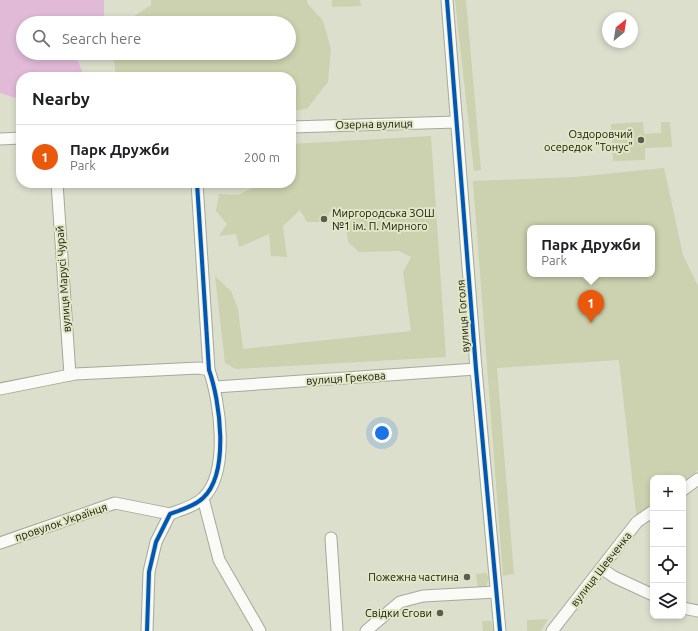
<!DOCTYPE html>
<html lang="en">
<head>
<meta charset="utf-8">
<style>
	body { margin:0; font-family:Ubuntu,sans-serif; background:#f2f2f2; color:#202124 }
	.controls { position:absolute; right:12px; bottom:12px; display:grid; overflow:hidden; border-radius:8px; box-shadow:0 2px 6px #0003 }
	.controls button { width:36px; height:36px; display:grid; place-items:center; padding:0; border:0; border-bottom:1px solid #e0e0e0; background:#fff; color:#202124; font:20px sans-serif }
	.compass { position:absolute; left:602px; top:12px; width:36px; height:36px; border-radius:50%; background:#fff; box-shadow:0 2px 6px #0003; rotate:30deg }
	.you { position:absolute; left:382px; top:433px; width:14px; height:14px; margin:-10px; border:3px solid #fff; border-radius:50%; background:#1a73e8; box-shadow:0 0 0 6px #1a73e833 }
	.badge { display:grid; place-items:center; width:26px; height:26px; border-radius:50%; background:#ea580c; color:#fff; font-size:13px; font-weight:700 }
	.pin { position:absolute; translate:-50% -33px; filter:drop-shadow(0 1px 2px #0008) }
	.pin::after { content:''; position:absolute; top:21px; width:14px; height:12px; background:inherit; clip-path:polygon(0 0,100% 0,50% 100%) }
	.popup { position:absolute; left:527px; top:225px; width:128px; height:52px; box-sizing:border-box; display:grid; place-content:center; border-radius:8px; background:#fff; filter:drop-shadow(0 1px 3px #0005); font-size:13px; white-space:nowrap; color:#757577 }
	.popup b { font-size:15px; color:#202124 }
	.popup::after { content:''; position:absolute; left:50%; top:100%; margin-left:-8px; border:8px solid transparent; border-top-color:#fff }
	.list { margin:0; padding:0; list-style:none }
	h2 { display:flex; justify-content:space-between; align-items:center; height:52px; margin:0; padding:0 16px; font-size:17px }
	h2 small { font-size:13px; font-weight:400; color:#757577 }
	.list li { display:grid; grid-template-columns:26px 1fr auto; gap:12px; align-items:center; box-sizing:border-box; height:64px; padding:0 16px; border-top:1px solid #e0e0e0 }
	.list b { display:block; font-size:15px; white-space:nowrap }
	.list p { margin:0; font-size:13px; white-space:nowrap; color:#757577 }
	.list em { font-size:13px; font-style:normal; color:#757577 }
	.icon { flex:none; width:22px; height:22px; fill:none; stroke:currentColor; stroke-width:2; stroke-linecap:round; stroke-linejoin:round }
	.map { position:relative; flex:none; width:698px; height:631px; overflow:hidden }
	.search { position:absolute; background:#fff; box-shadow:0 2px 6px #0003; left:16px; top:16px; width:280px; height:44px; display:flex; align-items:center; gap:10px; box-sizing:border-box; padding:0 14px; border-radius:22px; color:#757577; font-size:15px }
	.panel { position:absolute; background:#fff; box-shadow:0 2px 6px #0003; left:16px; top:72px; width:280px; height:116px; border-radius:16px }
	.map>svg:first-child { display:block }
	.green { fill:#ccd1af; fill-rule:evenodd }
	.water { fill:#e0bad7 }
	.lines { fill:none; stroke-linecap:round; stroke-linejoin:round }
	.minor-casing { stroke:#a6a99a; stroke-width:13 }
	.minor { stroke:#fafaf7; stroke-width:11 }
	.cycleway-casing { stroke:#e1e7c4; stroke-width:6 }
	.cycleway { stroke:#0057b8; stroke-width:4 }
	.poi-dot { fill:#5b5d4f; stroke:#e1e7c4; stroke-width:1.5 }
	.labels { text-anchor:middle; dominant-baseline:central; stroke-width:4; stroke-linejoin:round; paint-order:stroke }
	.street-label { font-size:11px; fill:#15170b; stroke:#e1e7c4 }
	.poi-label { font-size:11px; fill:#15170b; stroke:#e1e7c4; text-anchor:end }
</style>
</head>
<body>
<div class="map">
<svg width="698" height="631" viewBox="0 0 698 631">
	<rect width="100%" height="100%" fill="#dcdfcc"/>
	<g class="green">
		<polygon points="151,0 307,0 307,3 323,21 331,49 328,82 307,109 291,111 291,77 116,77 113,53 289,53 289,23 124,23 151,5"/>
		<polygon points="332,0 360,0 361,6 332,7"/>
		<polygon points="455,0 466,0 481,170 474,171"/>
		<polygon points="643,122 644,134 661,133 661,122 670,122 672,147 645,148 645,160 613,161 611,124"/>
		<polygon points="431,136 446,357 236,369 225,363 215,276 231,291 238,309 243,349 411,331 403,272 411,257 399,251 359,252 348,242 344,211 330,211 326,222 307,222 300,210 283,226 287,257 271,256 269,234 239,247 236,234 219,236 227,224 216,211 219,194 238,195 259,185 259,183 291,183 291,144"/>
		<path d="M664,168L683,255L698,286V470L683,483V478H653V509L637,522L619,360L497,368L514,574L503,576L473,181L575,177ZM530,228H652V274H530Z"/>
		<polygon points="486,573 489,578 486,587 478,588 476,574"/>
		<polygon points="548,619 541,631 527,631 527,620"/>
		<polygon points="482,621 491,621 494,631 483,631"/>
	</g>
	<polygon class="water" points="0,0 104,0 104,18 100,23 23,23 23,53 77,53 76,55 84,77 21,77 21,98 13,97 0,93"/>
	<g class="lines">
		<defs>
			<g id="minor">
				<polyline points="447,0 476,369 500,631"/>
				<polyline points="291,127 457,122"/>
				<polyline points="0,139 21,138"/>
				<polyline points="57,183 70,375"/>
				<polyline points="215,387 476,369"/>
				<polyline points="0,389 75,374 199,368 209,370"/>
				<polyline points="683,490 698,479"/>
				<polyline points="203,498 219,560 260,631"/>
				<polyline points="331,538 337,631"/>
				<polyline points="0,543 115,503 170,514"/>
				<polyline points="601,568 614,577 653,595"/>
				<polyline points="683,608 698,611"/>
				<path d="M147,631L149,572L156,542L170,514C181,510 195,506 203,498C230,473 220,401 209,370L197,183"/>
				<polyline points="366,631 400,602 423,596 496,592"/>
				<polyline points="552,631 637,522 653,511"/>
			</g>
		</defs>
		<use href="#minor" class="minor-casing"/>
		<use href="#minor" class="minor"/>
		<defs>
			<g id="cycleway">
				<polyline points="447,0 476,369 500,631"/>
				<path d="M147,631L149,572L156,542L170,514C181,510 195,506 203,498C230,473 220,401 209,370L197,183"/>
			</g>
		</defs>
		<use href="#cycleway" class="cycleway-casing"/>
		<use href="#cycleway" class="cycleway"/>
	</g>
	<g class="poi-dot">
		<circle cx="641" cy="140" r="4"/>
		<circle cx="324" cy="219" r="4"/>
		<circle cx="467" cy="577" r="4"/>
		<circle cx="440" cy="613" r="4"/>
	</g>
	<g class="labels">
		<g class="street-label">
			<text transform="translate(374 124) rotate(-1)">Озерна вулиця</text>
			<text transform="translate(63 279) rotate(-94)">вулиця Марусі Чурай</text>
			<text transform="translate(463 316) rotate(-94)">вулиця Гоголя</text>
			<text transform="translate(346 378) rotate(-4)">вулиця Грекова</text>
			<text transform="translate(61 522) rotate(-19)">провулок Українця</text>
			<text transform="translate(601 569) rotate(-52)">вулиця Шевченка</text>
		</g>
		<g class="poi-label">
			<text x="633" y="134">Оздоровчий<tspan x="633" dy="13">осередок "Тонус"</tspan></text>
			<text x="332" y="213" text-anchor="start">Миргородська ЗОШ<tspan x="332" dy="13">№1 ім. П. Мирного</tspan></text>
			<text x="459" y="577">Пожежна частина</text>
			<text x="432" y="613">Свідки Єгови</text>
		</g>
	</g>
</svg>
<div class="controls">
<button>+</button>
<button>−</button>
<button><svg class="icon" aria-label="locate" viewBox="0 0 24 24"><circle cx="12" cy="12" r="6"/><path d="M12 2v4M12 18v4M2 12h4M18 12h4"/></svg></button>
<button><svg class="icon" aria-label="layers" viewBox="0 0 24 24"><path d="M12 4l9 5-9 5-9-5zM3 14l9 5 9-5"/></svg></button>
</div>
<svg class="compass" viewBox="-18 -18 36 36"><path d="M0-13l5 13h-10z" fill="#e53935"/><path d="M0 13l5-13h-10z" fill="#757577"/></svg>
<div class="you"></div>
<div class="pin badge" style="left:591px;top:323px">1</div>
<div class="popup"><b>Парк Дружби</b>Park</div>
<div class="search"><svg class="icon" aria-label="search" viewBox="0 0 24 24"><circle cx="10" cy="10" r="6"/><path d="M15 15l6 6"/></svg>Search here</div>
<section class="panel">
<h2>Nearby<small></small></h2>
<ul class="list">
<li><span class="badge">1</span><div><b>Парк Дружби</b><p>Park</p></div><em>200 m</em></li>
</ul>
</section>
</div>
</body>
</html>
